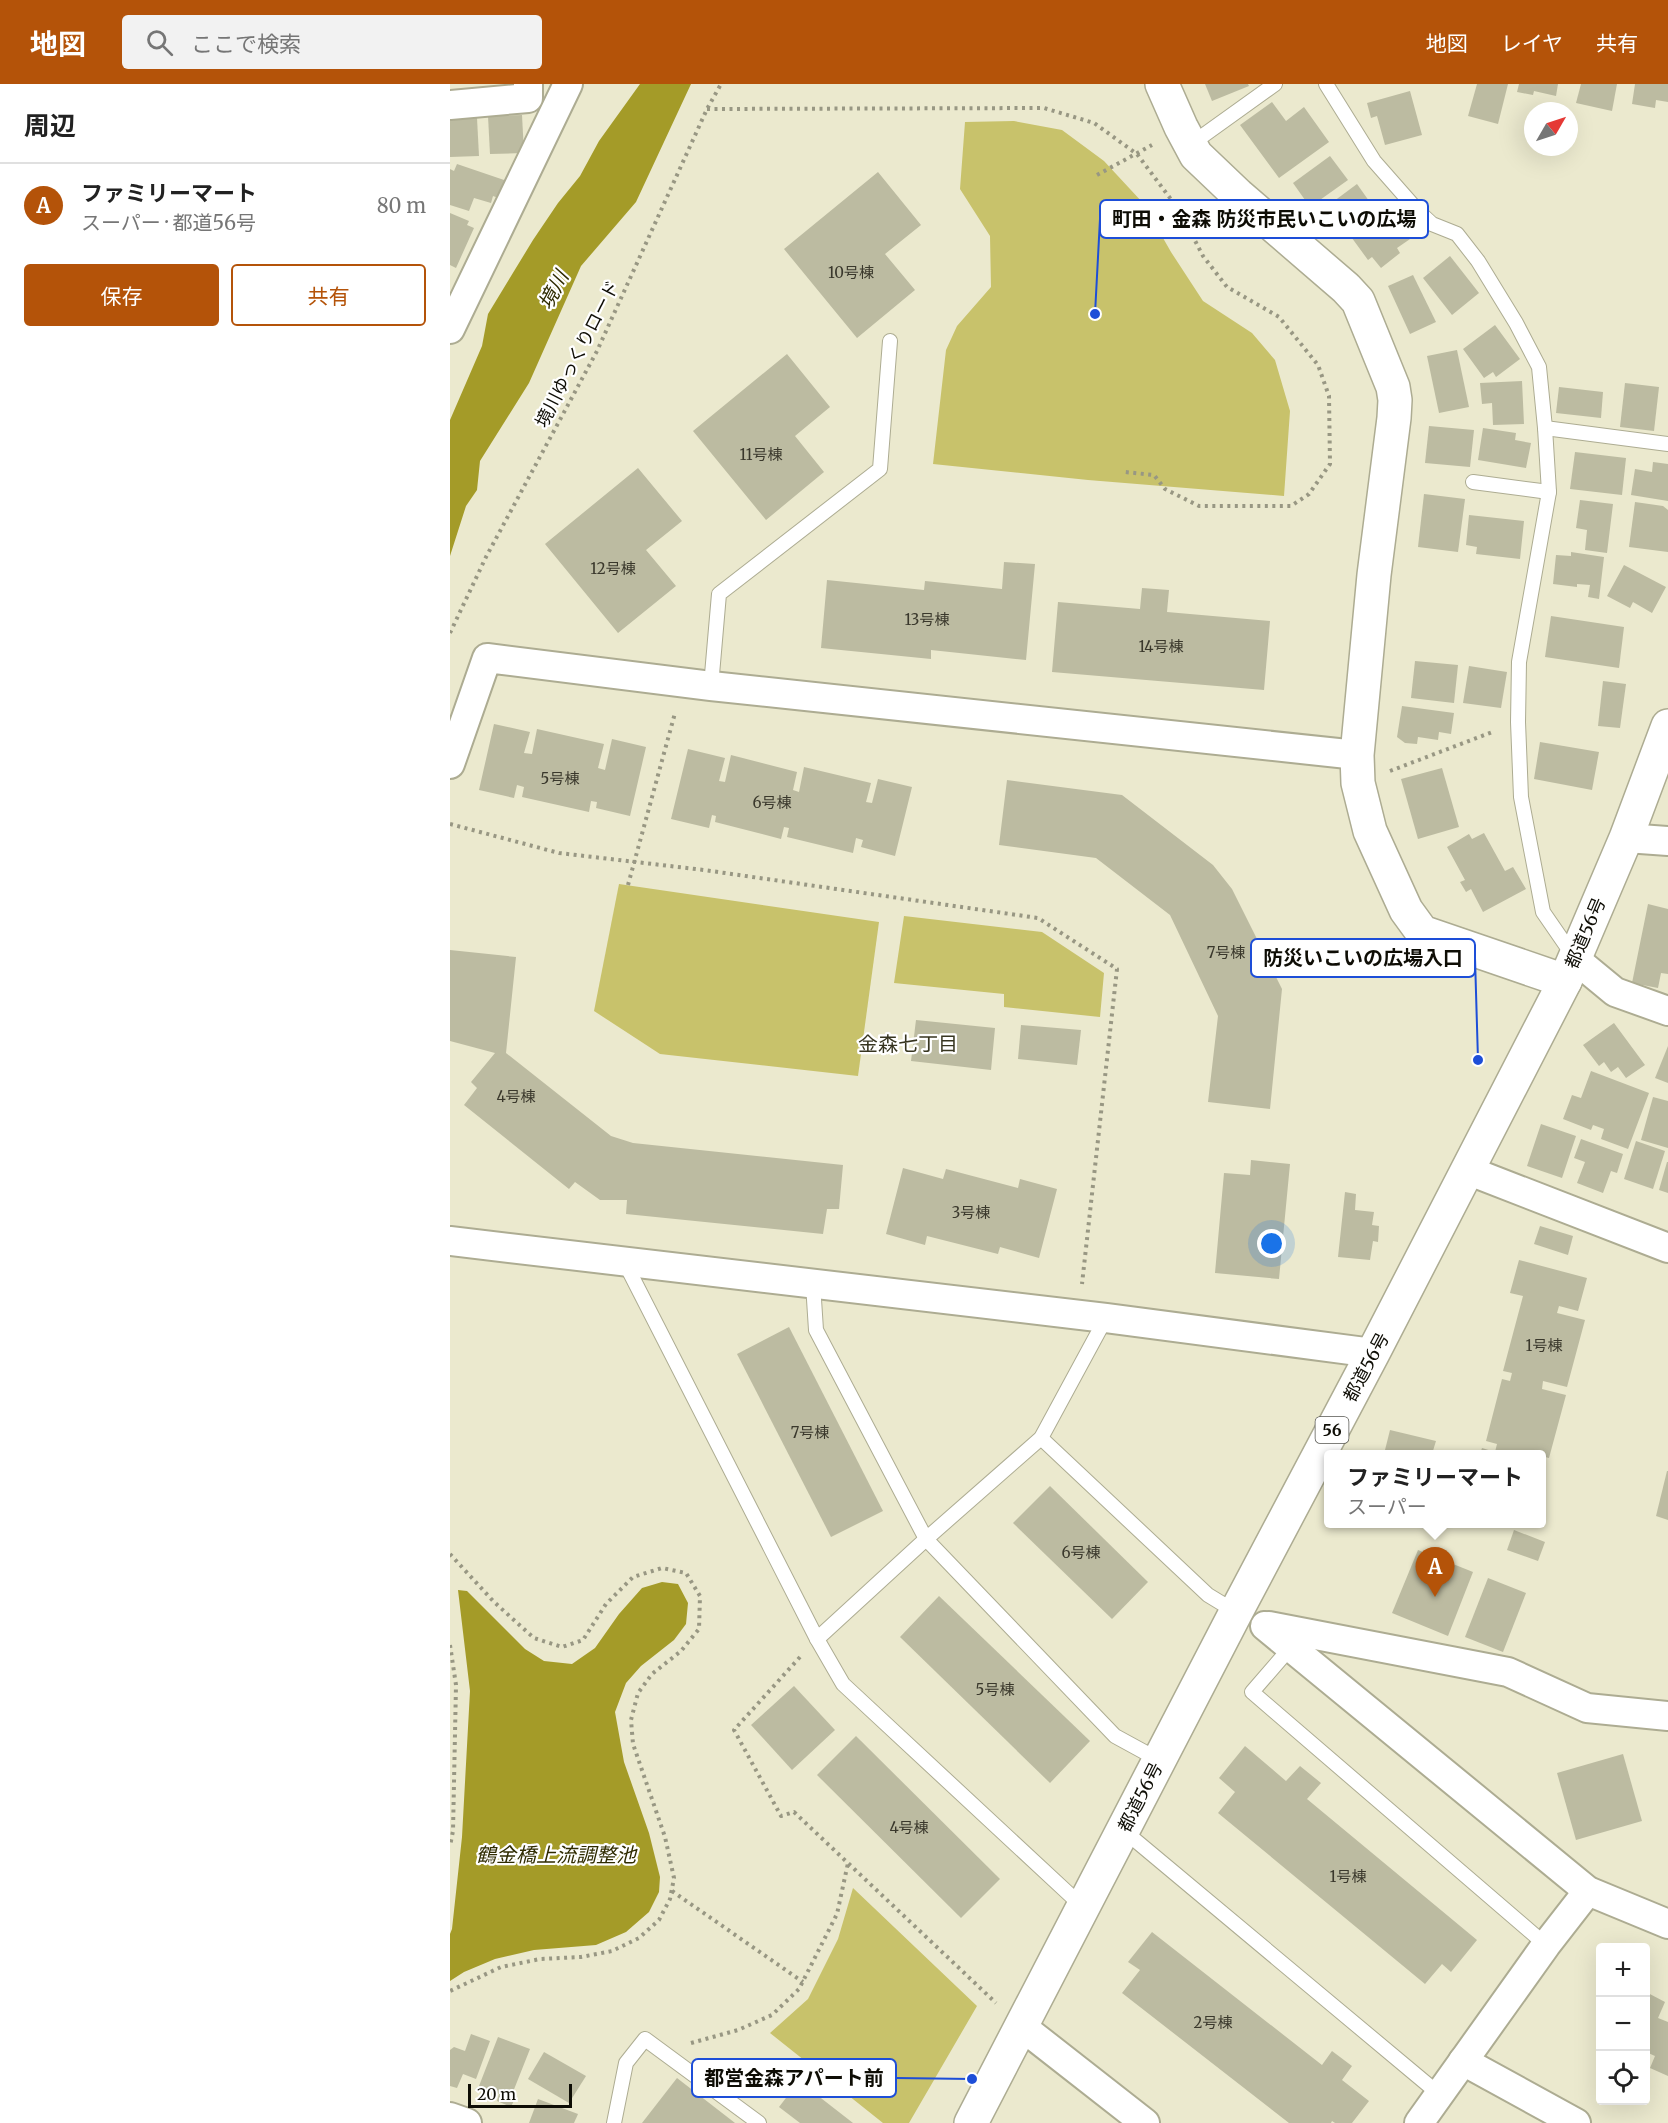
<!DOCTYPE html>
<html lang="ja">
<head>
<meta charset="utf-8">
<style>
	body { margin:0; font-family:Merriweather,"Noto Sans JP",serif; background:#f2f2f2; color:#222 }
	.controls { position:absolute; right:18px; bottom:18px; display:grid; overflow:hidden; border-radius:6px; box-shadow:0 6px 24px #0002 }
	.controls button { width:54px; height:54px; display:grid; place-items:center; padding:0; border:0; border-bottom:2px solid #e0e0e0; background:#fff; color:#222; font:30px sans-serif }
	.compass { position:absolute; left:1074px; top:18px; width:54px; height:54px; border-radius:50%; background:#fff; box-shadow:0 6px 24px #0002; rotate:51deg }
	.scale { position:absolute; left:18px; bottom:15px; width:104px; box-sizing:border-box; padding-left:6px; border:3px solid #0e0d05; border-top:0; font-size:16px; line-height:21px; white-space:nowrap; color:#0e0d05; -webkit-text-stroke:4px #fff; paint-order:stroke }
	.you { position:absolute; left:822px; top:1160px; width:21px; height:21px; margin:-15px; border:4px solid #fff; border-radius:50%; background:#1a73e8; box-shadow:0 0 0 9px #1a73e833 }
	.badge { display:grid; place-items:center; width:39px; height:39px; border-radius:50%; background:#b45309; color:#fff; font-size:20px; font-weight:700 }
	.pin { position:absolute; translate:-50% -50px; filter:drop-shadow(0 2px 3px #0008) }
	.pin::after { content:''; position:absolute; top:32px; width:21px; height:18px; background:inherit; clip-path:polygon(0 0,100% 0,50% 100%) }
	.popup { position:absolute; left:874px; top:1366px; width:222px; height:78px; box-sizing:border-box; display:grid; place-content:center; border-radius:6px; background:#fff; filter:drop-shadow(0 2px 4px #0005); font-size:20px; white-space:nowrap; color:#767676 }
	.popup b { font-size:22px; color:#222 }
	.popup::after { content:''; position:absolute; left:50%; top:100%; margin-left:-12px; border:12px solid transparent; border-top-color:#fff }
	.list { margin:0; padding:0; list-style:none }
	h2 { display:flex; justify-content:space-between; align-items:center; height:78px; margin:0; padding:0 24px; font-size:26px }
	h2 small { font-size:20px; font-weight:400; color:#767676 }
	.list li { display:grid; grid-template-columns:39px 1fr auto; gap:18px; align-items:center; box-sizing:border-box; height:84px; padding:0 24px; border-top:2px solid #e0e0e0 }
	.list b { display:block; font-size:22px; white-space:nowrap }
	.list p { margin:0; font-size:20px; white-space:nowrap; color:#767676 }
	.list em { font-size:20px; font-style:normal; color:#767676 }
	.actions { display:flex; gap:12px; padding:18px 24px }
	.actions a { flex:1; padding:14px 0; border:2px solid #b45309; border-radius:6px; text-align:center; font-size:21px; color:#b45309 }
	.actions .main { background:#b45309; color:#fff }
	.icon { flex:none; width:33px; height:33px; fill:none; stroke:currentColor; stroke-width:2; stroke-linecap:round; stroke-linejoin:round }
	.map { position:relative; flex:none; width:1218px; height:2039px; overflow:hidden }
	header { display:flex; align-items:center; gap:36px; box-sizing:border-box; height:84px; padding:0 30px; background:#b45309; color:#fff }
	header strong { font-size:28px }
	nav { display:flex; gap:33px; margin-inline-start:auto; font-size:21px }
	.search { width:420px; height:54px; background:#f2f2f2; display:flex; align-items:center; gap:15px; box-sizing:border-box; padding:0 21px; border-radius:6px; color:#767676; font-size:22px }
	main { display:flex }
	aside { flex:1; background:#fff }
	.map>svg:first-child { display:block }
	.green { fill:#c8c26b }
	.water { fill:#a49b28 }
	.building { fill:#bcbba1 }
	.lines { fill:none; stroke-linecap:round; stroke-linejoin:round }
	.lane-casing { stroke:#adac92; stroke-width:16 }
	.street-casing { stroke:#adac92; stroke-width:32 }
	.secondary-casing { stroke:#adac92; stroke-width:36 }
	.primary-casing { stroke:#adac92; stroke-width:36 }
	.path { stroke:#989783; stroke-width:4; stroke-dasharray:3 4.5; stroke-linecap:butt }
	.lane { stroke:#fff; stroke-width:14 }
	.street { stroke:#fff; stroke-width:28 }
	.secondary { stroke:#fff; stroke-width:33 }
	.primary { stroke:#fff; stroke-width:33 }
	.labels { text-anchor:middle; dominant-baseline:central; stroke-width:4.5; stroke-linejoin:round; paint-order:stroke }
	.number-label { font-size:15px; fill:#3a382c }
	.shield { fill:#fff; stroke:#565650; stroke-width:1.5 }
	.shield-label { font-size:16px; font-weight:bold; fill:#0e0d05 }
	.street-label { font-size:18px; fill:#0e0d05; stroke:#fff }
	.water-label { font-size:20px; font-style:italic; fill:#2f2b00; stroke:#fff }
	.neighbourhood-label { font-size:20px; fill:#373520; stroke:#fff }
	.leader { fill:none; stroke:#1d4ed8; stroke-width:2 }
	.callout-dot { fill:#1d4ed8; stroke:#fff; stroke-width:2 }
	.callout { fill:#fff; stroke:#1d4ed8; stroke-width:2 }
	.callout-label { font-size:20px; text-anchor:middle; font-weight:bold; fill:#0e0d05 }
</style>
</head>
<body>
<header>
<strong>地図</strong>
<div class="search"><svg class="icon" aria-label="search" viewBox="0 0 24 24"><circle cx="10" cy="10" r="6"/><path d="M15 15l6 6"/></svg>ここで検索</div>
<nav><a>地図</a><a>レイヤ</a><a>共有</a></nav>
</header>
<main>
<aside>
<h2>周辺<small></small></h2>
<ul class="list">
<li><span class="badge">A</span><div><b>ファミリーマート</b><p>スーパー · 都道56号</p></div><em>80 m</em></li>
</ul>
<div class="actions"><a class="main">保存</a><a>共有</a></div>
</aside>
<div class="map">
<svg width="1218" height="2039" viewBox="0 0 1218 2039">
	<rect width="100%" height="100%" fill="#ebe9ce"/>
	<g class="green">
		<polygon points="564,37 612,46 654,77 693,119 721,168 753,217 802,249 825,276 840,327 834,412 638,396 483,380 496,266 507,242 541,203 540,152 510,105 515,38"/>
		<polygon points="169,800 429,838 408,992 210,970 144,927"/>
		<polygon points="454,832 592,848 654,889 650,933 554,923 554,910 444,899"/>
		<polygon points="403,1804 527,1922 459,2039 433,2039 320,1949 358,1915 388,1855"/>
	</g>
	<g class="water">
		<polygon points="190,0 241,0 186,118 131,182 79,299 30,377 27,406 16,422 0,472 0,336 32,262 38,230 83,156 108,119 130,92 149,57"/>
		<polygon points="212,1498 228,1500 238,1519 236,1540 224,1556 191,1582 176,1599 165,1628 174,1678 199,1749 210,1793 209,1808 199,1828 176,1848 146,1861 84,1866 45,1875 14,1888 0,1897 0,1850 2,1845 12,1753 20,1607 8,1506 17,1507 75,1565 94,1577 122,1580 145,1564 169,1530 192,1504"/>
	</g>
	<g class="building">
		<polygon points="755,0 798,0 799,2 762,17"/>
		<polygon points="1027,0 1058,0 1048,40 1018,32"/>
		<polygon points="1069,0 1108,0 1106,12 1084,7 1083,11 1067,8"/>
		<polygon points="1131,0 1167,0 1162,27 1126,19"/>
		<polygon points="1185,0 1218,0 1218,18 1206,16 1205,24 1182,20"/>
		<polygon points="960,7 972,51 935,61 927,32 921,34 917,19"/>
		<polygon points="822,18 836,37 854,23 879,58 829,94 790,41"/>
		<polygon points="72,31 74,69 40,70 38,32"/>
		<polygon points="0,34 27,34 29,72 0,73"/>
		<polygon points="880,72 898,96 860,123 843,99"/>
		<polygon points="7,80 57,97 51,115 43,112 41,119 24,114 19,127 0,121 0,85 4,87"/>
		<polygon points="428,88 471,141 435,170 465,206 407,254 334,165"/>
		<polygon points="907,100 924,124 890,149 872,126"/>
		<polygon points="941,118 961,144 958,146 963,153 947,164 950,169 931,184 922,173 918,176 899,150"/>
		<polygon points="0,129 19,137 17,141 24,144 6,184 0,181"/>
		<polygon points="1000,172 1029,209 1002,231 973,194"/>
		<polygon points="963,191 986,238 960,250 938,202"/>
		<polygon points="1045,241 1070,275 1046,293 1043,288 1034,294 1013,265"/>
		<polygon points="1007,266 1019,323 989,329 977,272"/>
		<polygon points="337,270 380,323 345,352 374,388 316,436 243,347"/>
		<polygon points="1072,297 1074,340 1043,341 1042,319 1032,320 1030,299"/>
		<polygon points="1175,299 1209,303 1204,347 1170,343"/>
		<polygon points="1109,303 1153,308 1151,334 1106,329"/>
		<polygon points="979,342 1024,346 1020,383 975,379"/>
		<polygon points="1033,344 1066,349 1065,356 1081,359 1076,384 1028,376"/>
		<polygon points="1125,368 1176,374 1172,411 1120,405"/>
		<polygon points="1203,378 1218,380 1218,417 1181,411 1185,385 1202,388"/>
		<polygon points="188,384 232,437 196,466 226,502 168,549 95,460"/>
		<polygon points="974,410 1015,415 1008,468 968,463"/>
		<polygon points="1130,416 1163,420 1157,469 1135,466 1137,446 1126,444"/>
		<polygon points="1185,418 1213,422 1218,426 1218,468 1179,463"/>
		<polygon points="1019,431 1074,437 1070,475 1026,470 1027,463 1016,461"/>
		<polygon points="1121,468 1154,473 1149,515 1138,513 1140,501 1127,500 1127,503 1103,500 1106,471 1121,472"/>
		<polygon points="554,478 585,480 576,576 481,566 481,575 371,564 377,496 474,506 475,497 552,505"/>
		<polygon points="1174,481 1216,503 1202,529 1183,518 1180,524 1157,512"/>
		<polygon points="692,504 719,506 717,528 820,537 814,606 602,588 608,518 690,525"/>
		<polygon points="1101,532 1174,543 1169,584 1095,573"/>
		<polygon points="965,577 1008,581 1004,619 961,614"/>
		<polygon points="1019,582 1057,588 1051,624 1013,619"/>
		<polygon points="1153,597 1176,600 1170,644 1148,642"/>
		<polygon points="952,622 1004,629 1001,650 989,648 988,656 968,653 967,660 955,659 947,653"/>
		<polygon points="44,640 80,648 74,669 82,670 87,645 154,660 148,684 155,686 162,655 196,663 180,732 146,724 147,718 141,717 139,728 72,713 74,703 67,701 64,714 29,706"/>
		<polygon points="1090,658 1149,668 1142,706 1084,695"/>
		<polygon points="238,665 275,674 269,697 275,698 281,671 347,688 343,706 349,708 354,683 421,699 416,718 422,719 428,695 462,703 445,772 411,763 413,756 406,754 403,769 337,753 339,744 334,743 331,755 265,738 266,732 262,731 259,744 221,735"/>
		<polygon points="992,684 1009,743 968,755 951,695"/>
		<polygon points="557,696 672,711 763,781 782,805 832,905 820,1025 758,1018 768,932 720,831 646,774 549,761"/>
		<polygon points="1034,749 1055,787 1063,783 1076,805 1033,828 1021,805 1016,808 1010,798 1015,796 997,763 1019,750 1022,755"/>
		<polygon points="1198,820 1218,825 1218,890 1211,889 1208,904 1182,899"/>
		<polygon points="0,866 66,873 56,969 161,1052 183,1059 393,1081 389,1125 377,1125 373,1150 176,1130 177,1116 150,1116 125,1098 119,1105 14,1021 27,1004 21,998 45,969 0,957"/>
		<polygon points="466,936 545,944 541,986 461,977"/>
		<polygon points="1164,939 1195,981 1176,994 1168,983 1161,988 1154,978 1149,982 1133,961"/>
		<polygon points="571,941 631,946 627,981 568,975"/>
		<polygon points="1218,962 1218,999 1205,994"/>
		<polygon points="1141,987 1199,1009 1178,1065 1151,1055 1154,1045 1143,1041 1141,1046 1113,1035 1122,1011 1131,1014"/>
		<polygon points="1203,1013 1218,1017 1218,1064 1191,1056"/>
		<polygon points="1091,1040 1126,1052 1112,1094 1077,1082"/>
		<polygon points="1131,1055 1173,1070 1167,1089 1161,1087 1153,1109 1127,1099 1135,1078 1124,1074"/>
		<polygon points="1186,1057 1215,1067 1203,1105 1174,1095"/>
		<polygon points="801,1076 840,1080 829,1195 765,1189 774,1089 800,1091"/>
		<polygon points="1217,1078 1218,1078 1218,1109 1209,1106"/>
		<polygon points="453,1084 493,1095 496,1085 568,1104 570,1095 607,1105 589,1174 550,1163 548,1170 477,1152 475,1161 436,1150"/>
		<polygon points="895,1108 906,1110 905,1126 924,1128 922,1141 929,1142 928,1158 923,1157 920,1176 888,1173"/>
		<polygon points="1090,1142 1123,1152 1118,1171 1084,1160"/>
		<polygon points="1069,1176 1137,1194 1128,1227 1109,1222 1107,1229 1135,1236 1117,1303 1093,1297 1092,1305 1116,1311 1099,1374 1080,1369 1079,1370 1030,1370 1032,1364 1045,1368 1047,1360 1036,1357 1052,1295 1060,1297 1062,1289 1053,1287 1073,1212 1060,1209"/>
		<polygon points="339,1243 433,1427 381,1453 287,1270"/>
		<polygon points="940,1346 986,1357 982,1370 934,1370"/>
		<polygon points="1217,1387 1218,1387 1218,1436 1206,1432"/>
		<polygon points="600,1402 698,1498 662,1535 563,1439"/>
		<polygon points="1064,1446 1095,1458 1088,1477 1057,1466"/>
		<polygon points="968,1466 1023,1488 998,1552 942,1529"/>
		<polygon points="1038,1494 1076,1509 1053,1568 1015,1553"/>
		<polygon points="489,1512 640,1657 600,1699 450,1553"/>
		<polygon points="344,1602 385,1646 342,1686 301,1641"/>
		<polygon points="406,1652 550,1795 511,1834 367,1691"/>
		<polygon points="795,1662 836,1697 850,1682 871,1699 857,1715 1027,1856 1001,1888 992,1880 975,1900 768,1729 785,1708 769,1694"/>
		<polygon points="1173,1670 1192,1737 1126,1756 1107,1689"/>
		<polygon points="702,1848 872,1981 882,1967 902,1982 892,1996 919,2017 902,2039 885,2039 882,2037 881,2039 839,2039 672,1909 690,1886 678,1878"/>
		<polygon points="1196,1908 1215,1918 1208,1934 1218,1938 1218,1992 1200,1984 1205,1972 1196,1968"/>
		<polygon points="21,1950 40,1957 26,1995 13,1990 7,2004 0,2002 0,1966 4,1963 15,1967"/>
		<polygon points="48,1953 80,1965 61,2013 65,2014 61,2023 47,2017 49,2010 29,2002"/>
		<polygon points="94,1968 136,1992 119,2019 78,1995"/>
		<circle cx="302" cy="1990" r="7"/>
		<polygon points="227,1994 285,2039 192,2039"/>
		<polygon points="349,1997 403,2039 350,2039 329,2023"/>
		<polygon points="88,2015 128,2030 124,2039 79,2039"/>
	</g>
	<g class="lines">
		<defs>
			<g id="lane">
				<polyline points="876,0 924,77 968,127 982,140 1007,150 1028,177 1066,239 1089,283 1095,344 1099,408 1069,578 1068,638 1071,713 1093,828 1124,873"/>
				<polyline points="740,61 825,0"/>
				<polyline points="1095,344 1218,360"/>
				<polyline points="1023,398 1099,408"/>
				<polyline points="261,602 269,510 430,385 440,257"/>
				<polyline points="174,1177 367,1555 393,1600 633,1823"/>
				<polyline points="363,1200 366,1246 476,1455 665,1652 709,1676"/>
				<polyline points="591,1354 758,1511 786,1528"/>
				<polyline points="367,1555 476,1455 591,1354 656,1234"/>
				<polyline points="841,1563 802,1608 1096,1861"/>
				<polyline points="673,1746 989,2010"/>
				<polyline points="164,2039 176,1979 195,1955 309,2039"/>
			</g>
			<g id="street">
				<polyline points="0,21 78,14 78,0"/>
				<polyline points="0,245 118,0"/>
				<polyline points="0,680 37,574 261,602 907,671"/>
				<polyline points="1176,754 1218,757"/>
				<polyline points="1125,875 1165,908 1218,927"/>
				<polyline points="1017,1086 1218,1164"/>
				<polyline points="0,1157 656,1234 923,1269"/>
				<polyline points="815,1542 1138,1807 1218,1840"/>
				<polyline points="819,1542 1058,1588 1137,1624 1218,1632"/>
				<polyline points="571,1942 695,2039"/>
				<polyline points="1013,1977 1126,2039"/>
				<polyline points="0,2033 17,2039"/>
				<polyline points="969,2039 1096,1861 1138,1807"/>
			</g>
			<polyline id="secondary" points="712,0 731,43 746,71 788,111 896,204 908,217 943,303 945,316 944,334 924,491 907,671 908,699 920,747 956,826 972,848 1115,897"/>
			<polyline id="primary" points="521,2039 786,1528 923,1269 1115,897 1176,754 1218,642"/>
		</defs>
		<use href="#lane" class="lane-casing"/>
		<use href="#street" class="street-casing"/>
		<use href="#secondary" class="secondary-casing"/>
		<use href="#primary" class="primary-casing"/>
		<g class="path">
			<polyline points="257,25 594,24 644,39 687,70 729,126 753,172 777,203 829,233 868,281 879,312 880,380 859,410 841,422 749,422 715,405 704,391 675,388"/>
			<polyline points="647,91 702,61"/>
			<polyline points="0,549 36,473 147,267 257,25 271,0"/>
			<polyline points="940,687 1045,647"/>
			<polyline points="0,740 109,769 254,786 588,834 667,885 632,1200"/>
			<polyline points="178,801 225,629"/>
			<polyline points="0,1470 44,1518 84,1554 112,1563 133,1556 156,1520 183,1493 212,1484 236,1489 250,1512 249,1545 231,1567 202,1590 188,1609 181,1636 183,1660 215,1753 224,1794 220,1815 209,1836 189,1854 162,1867 131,1873 90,1875 51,1883 0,1907"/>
			<polyline points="0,1561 6,1601 3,1747 0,1762"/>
			<polyline points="350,1573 284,1646 331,1732 344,1728 546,1919"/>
			<polyline points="222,1807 353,1898"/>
			<polyline points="241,1959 288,1946 322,1931 349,1905 387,1830 398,1779"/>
		</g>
		<use href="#lane" class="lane"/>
		<use href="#street" class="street"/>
		<use href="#secondary" class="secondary"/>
		<use href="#primary" class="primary"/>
	</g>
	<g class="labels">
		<g class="number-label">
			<text x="401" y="188">10号棟</text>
			<text x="311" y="370">11号棟</text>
			<text x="163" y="484">12号棟</text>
			<text x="477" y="535">13号棟</text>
			<text x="711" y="562">14号棟</text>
			<text x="110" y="694">5号棟</text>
			<text x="322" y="718">6号棟</text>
			<text x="776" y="868">7号棟</text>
			<text x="66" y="1012">4号棟</text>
			<text x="521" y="1128">3号棟</text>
			<text x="1094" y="1261">1号棟</text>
			<text x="360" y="1348">7号棟</text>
			<text x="631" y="1468">6号棟</text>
			<text x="545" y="1605">5号棟</text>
			<text x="459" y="1743">4号棟</text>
			<text x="898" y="1792">1号棟</text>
			<text x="763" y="1938">2号棟</text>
		</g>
		<rect class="shield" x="865.5" y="1333" width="33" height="26" rx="4.5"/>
		<g class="shield-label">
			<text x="882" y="1346">56</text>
		</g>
		<g class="street-label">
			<text transform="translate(127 270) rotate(-63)">境川ゆっくりロード</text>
			<text transform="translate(1135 849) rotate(-67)">都道56号</text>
			<text transform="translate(916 1283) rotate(-62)">都道56号</text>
			<text transform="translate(690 1713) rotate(-63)">都道56号</text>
		</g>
		<g class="water-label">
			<text transform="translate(103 206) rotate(-62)">境川</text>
			<text x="106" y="1770">鶴金橋上流調整池</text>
		</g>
		<g class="neighbourhood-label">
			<text x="458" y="959">金森七丁目</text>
		</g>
	</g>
	<path class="leader" d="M645 230L650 135M1028 976L1025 874M522 1995L446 1994"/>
	<g class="callout-dot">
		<circle cx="645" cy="230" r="6"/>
		<circle cx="1028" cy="976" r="6"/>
		<circle cx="522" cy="1995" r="6"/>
	</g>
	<g class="callout">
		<rect x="650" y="116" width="328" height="38" rx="6"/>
		<rect x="801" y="855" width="224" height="38" rx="6"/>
		<rect x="242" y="1975" width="204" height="38" rx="6"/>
	</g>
	<g class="callout-label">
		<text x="814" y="142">町田・金森 防災市民いこいの広場</text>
		<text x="913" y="881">防災いこいの広場入口</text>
		<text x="344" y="2001">都営金森アパート前</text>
	</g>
</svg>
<div class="controls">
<button>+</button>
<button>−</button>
<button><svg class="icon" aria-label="locate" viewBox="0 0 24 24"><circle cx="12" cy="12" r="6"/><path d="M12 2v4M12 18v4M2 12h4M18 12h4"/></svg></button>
</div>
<svg class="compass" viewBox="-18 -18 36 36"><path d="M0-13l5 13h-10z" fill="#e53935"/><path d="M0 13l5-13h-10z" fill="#767676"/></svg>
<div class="scale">20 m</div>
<div class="you"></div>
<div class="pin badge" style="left:985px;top:1513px">A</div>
<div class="popup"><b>ファミリーマート</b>スーパー</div>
</div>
</main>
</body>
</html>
